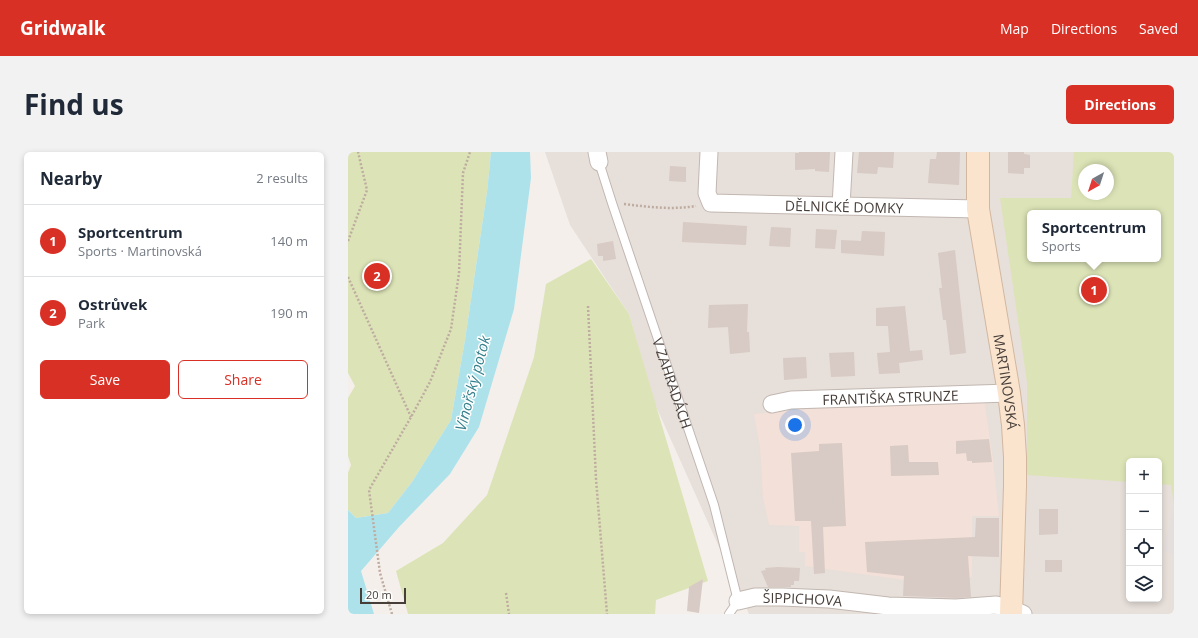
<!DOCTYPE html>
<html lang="en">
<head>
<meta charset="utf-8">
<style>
	body { margin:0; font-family:"Open Sans",sans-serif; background:#f2f2f3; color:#1f2937 }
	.controls { position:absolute; right:12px; bottom:12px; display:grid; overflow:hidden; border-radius:6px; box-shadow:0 2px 6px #0003 }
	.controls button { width:36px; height:36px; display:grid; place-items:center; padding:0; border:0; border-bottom:1px solid #e0e1e3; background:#fff; color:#1f2937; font:20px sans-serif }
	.compass { position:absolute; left:730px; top:12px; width:36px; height:36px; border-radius:50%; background:#fff; box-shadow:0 2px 6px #0003; rotate:219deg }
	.scale { position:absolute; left:12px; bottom:10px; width:46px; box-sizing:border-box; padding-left:4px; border:2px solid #473e39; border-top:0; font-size:11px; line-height:14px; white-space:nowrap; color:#473e39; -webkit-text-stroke:3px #fff; paint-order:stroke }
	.you { position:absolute; left:447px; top:273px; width:14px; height:14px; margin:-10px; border:3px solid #fff; border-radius:50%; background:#1a73e8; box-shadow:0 0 0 6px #1a73e833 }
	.badge { display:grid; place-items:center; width:26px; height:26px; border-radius:50%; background:#d93025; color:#fff; font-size:13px; font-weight:700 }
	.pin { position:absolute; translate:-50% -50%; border:2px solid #fff; box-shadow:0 1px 4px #0006 }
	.popup { position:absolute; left:679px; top:58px; width:134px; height:52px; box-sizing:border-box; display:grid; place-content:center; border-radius:6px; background:#fff; filter:drop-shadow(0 1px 3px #0005); font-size:13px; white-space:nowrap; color:#747a83 }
	.popup b { font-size:15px; color:#1f2937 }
	.popup::after { content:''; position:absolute; left:50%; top:100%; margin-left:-8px; border:8px solid transparent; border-top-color:#fff }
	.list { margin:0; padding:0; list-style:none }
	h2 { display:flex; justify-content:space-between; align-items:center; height:52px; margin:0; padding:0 16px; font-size:17px }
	h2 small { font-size:13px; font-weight:400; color:#747a83 }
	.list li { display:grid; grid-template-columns:26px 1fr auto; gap:12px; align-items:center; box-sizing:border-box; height:72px; padding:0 16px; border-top:1px solid #e0e1e3 }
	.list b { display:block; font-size:15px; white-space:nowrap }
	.list p { margin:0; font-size:13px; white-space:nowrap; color:#747a83 }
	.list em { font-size:13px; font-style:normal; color:#747a83 }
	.actions { display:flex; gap:8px; padding:12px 16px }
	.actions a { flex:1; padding:9px 0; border:1px solid #d93025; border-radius:6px; text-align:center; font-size:14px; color:#d93025 }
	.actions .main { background:#d93025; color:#fff }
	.icon { flex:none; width:22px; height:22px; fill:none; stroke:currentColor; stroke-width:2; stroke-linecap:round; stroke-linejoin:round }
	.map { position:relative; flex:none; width:826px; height:462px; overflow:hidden; border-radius:6px }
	header { display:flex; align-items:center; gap:24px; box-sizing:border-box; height:56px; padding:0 20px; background:#d93025; color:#fff }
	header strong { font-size:19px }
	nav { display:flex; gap:22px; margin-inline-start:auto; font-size:14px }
	.intro { display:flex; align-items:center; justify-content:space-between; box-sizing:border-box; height:96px; padding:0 24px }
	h1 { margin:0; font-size:28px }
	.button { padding:10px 18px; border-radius:6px; background:#d93025; color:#fff; font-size:14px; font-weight:700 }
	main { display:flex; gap:24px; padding:0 24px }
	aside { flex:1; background:#fff; border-radius:6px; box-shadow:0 2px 6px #0003 }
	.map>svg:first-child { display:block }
	.residential { fill:#e7dfd9; fill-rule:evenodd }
	.commercial { fill:#f3e0d8 }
	.industrial { fill:#e4dedc }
	.green { fill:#dce4b7; fill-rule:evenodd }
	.water { fill:#ade2eb }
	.building { fill:#d8cac4 }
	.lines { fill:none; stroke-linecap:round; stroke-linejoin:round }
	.lane-casing { stroke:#c2b7b1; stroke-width:10 }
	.street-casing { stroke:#c2b7b1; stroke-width:19 }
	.secondary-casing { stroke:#d2b7a0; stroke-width:24 }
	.path { stroke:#bfaca0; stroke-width:2.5; stroke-dasharray:2 2; stroke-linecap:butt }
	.lane { stroke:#fff; stroke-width:8 }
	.street { stroke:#fff; stroke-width:17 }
	.secondary { stroke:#fae4ce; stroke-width:22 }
	.labels { text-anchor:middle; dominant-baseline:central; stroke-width:3; stroke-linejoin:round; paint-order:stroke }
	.street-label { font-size:14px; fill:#473e39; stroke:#fff }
	.water-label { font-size:15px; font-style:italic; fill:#337f8c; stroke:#fff }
</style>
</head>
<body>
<header>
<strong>Gridwalk</strong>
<nav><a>Map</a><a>Directions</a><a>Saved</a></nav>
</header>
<div class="intro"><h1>Find us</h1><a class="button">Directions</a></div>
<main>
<aside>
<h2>Nearby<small>2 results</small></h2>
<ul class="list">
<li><span class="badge">1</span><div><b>Sportcentrum</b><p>Sports · Martinovská</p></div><em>140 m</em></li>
<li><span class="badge">2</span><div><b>Ostrůvek</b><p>Park</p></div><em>190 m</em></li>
</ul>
<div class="actions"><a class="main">Save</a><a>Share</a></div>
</aside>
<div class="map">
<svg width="826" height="462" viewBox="0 0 826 462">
	<rect width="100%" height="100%" fill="#f4efeb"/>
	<path class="residential" d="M197,0H826V462H401L307,252L281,162L222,73ZM736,18H760V42H736ZM682,61H810V107H682ZM781,309H811V447H781Z"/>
	<polygon class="commercial" points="636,247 644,300 651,364 624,364 624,425 605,431 556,428 457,414 457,400 451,400 451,374 421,373 415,346 412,295 406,262 492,254"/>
	<polygon class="industrial" points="826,353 826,402 815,399"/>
	<g class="green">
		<polygon points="0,0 143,0 139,40 117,188 103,268 64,330 40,361 8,366 0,358 0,321 3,313 0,304 0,246 7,234 0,221"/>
		<path d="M726,0H826V353L823,333L811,332V309H781V330L679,323V230L652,46H723ZM736,18H760V42H736ZM682,61H810V107H682Z"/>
		<polygon points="243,107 281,162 360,429 308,448 307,462 60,462 48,419 95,391 139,343 186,205 198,132"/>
	</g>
	<polygon class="water" points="143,0 182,0 183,26 166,157 131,275 102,322 51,375 13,419 26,462 0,462 0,358 8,366 40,361 64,330 103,268 117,188 139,40"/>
	<g class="building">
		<polygon points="451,0 482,0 481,20 467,19 467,17 447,18 447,1 451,1"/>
		<polygon points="511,0 546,0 545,16 530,15 529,22 509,21"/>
		<polygon points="589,0 612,0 611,33 580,31 582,7 588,7"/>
		<polygon points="660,0 676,0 676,2 682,3 682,16 676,16 676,22 660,21"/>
		<polygon points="322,14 338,15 338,30 321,29"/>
		<polygon points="335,70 399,74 398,93 334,90"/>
		<polygon points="423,75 443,76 442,95 421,94"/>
		<polygon points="468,77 489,78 487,97 467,96"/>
		<polygon points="514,79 537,80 536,104 493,101 493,88 513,89"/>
		<polygon points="265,89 268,107 255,109 255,104 250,104 249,92"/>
		<polygon points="607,98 618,201 602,203 598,168 595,168 591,136 594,136 590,101"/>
		<polygon points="400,152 399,180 401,180 402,200 382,202 380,175 360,176 361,153"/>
		<polygon points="557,154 562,199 574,198 575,208 551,211 552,221 531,222 529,201 542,200 540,174 528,174 528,156"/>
		<polygon points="506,200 507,224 483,225 481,201"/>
		<polygon points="458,205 459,226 436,228 435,206"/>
		<polygon points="641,287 644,310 624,311 624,309 619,309 618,301 608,302 608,289"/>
		<polygon points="494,291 498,374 475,375 477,421 466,422 463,369 447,369 443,301 471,299 471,292"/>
		<polygon points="560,293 561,310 590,310 591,323 543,324 542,294"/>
		<polygon points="691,357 710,357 710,382 691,383"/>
		<polygon points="628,366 651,366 651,405 620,404 623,445 608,446 555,444 556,424 519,420 517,390 627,385"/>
		<rect x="697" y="408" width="17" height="12"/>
		<polygon points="430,415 452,416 451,429 446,429 446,433 443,433 443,435 420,435 413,419 418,418 417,416"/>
		<polygon points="355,427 351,461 339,459 341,435"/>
	</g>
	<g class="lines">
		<defs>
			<g id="lane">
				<path id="s1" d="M251,10L264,51L366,353L390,449L381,462"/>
			</g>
			<g id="street">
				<polyline points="249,0 251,10"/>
				<path id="s2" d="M361,0L359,41L363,51L630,57"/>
				<polyline points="493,54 496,0"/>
				<path id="s3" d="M424,252L443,248L661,241"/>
				<path id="s4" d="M390,449L407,445H434L481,447L540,454L608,456L648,453L663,457L675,462"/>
			</g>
			<g id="secondary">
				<path id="s5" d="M630,0V57L661,241L665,273L667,305V334L663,462"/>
			</g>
		</defs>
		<use href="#lane" class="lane-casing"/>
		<use href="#street" class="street-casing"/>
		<use href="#secondary" class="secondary-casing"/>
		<g class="path">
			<path d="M276,52C301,55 324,58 348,54"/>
			<polyline points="0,89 19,38 10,0"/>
			<polyline points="0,125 63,265"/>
			<polyline points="240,154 248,327 259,462"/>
			<polyline points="158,441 161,462"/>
			<polyline points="44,462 32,421 21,338 63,265 82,230 103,177 111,121 115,21 122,0"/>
		</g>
		<use href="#lane" class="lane"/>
		<use href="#street" class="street"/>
		<use href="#secondary" class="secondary"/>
	</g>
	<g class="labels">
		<g class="street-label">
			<text stroke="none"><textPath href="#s2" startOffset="185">DĚLNICKÉ DOMKY</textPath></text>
			<text stroke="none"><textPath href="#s5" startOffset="232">MARTINOVSKÁ</textPath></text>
			<text stroke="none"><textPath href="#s1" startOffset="233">V ZAHRADÁCH</textPath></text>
			<text stroke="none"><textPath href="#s3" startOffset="119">FRANTIŠKA STRUNZE</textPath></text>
			<text stroke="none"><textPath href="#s4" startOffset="65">ŠIPPICHOVA</textPath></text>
		</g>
		<g class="water-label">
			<text transform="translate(124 231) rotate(-75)">Vinořský potok</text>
		</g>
	</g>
</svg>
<div class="controls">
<button>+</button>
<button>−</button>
<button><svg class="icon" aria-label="locate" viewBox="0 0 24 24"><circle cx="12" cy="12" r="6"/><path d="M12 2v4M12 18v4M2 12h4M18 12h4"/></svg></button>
<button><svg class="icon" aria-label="layers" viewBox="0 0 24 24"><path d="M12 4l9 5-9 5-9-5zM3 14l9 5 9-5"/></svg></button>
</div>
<svg class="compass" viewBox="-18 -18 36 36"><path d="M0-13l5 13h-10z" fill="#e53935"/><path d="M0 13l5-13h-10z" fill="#747a83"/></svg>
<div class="scale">20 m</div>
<div class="you"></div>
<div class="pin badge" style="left:746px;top:138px">1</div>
<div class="popup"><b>Sportcentrum</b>Sports</div>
<div class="pin badge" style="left:29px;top:124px">2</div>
</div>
</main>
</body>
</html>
